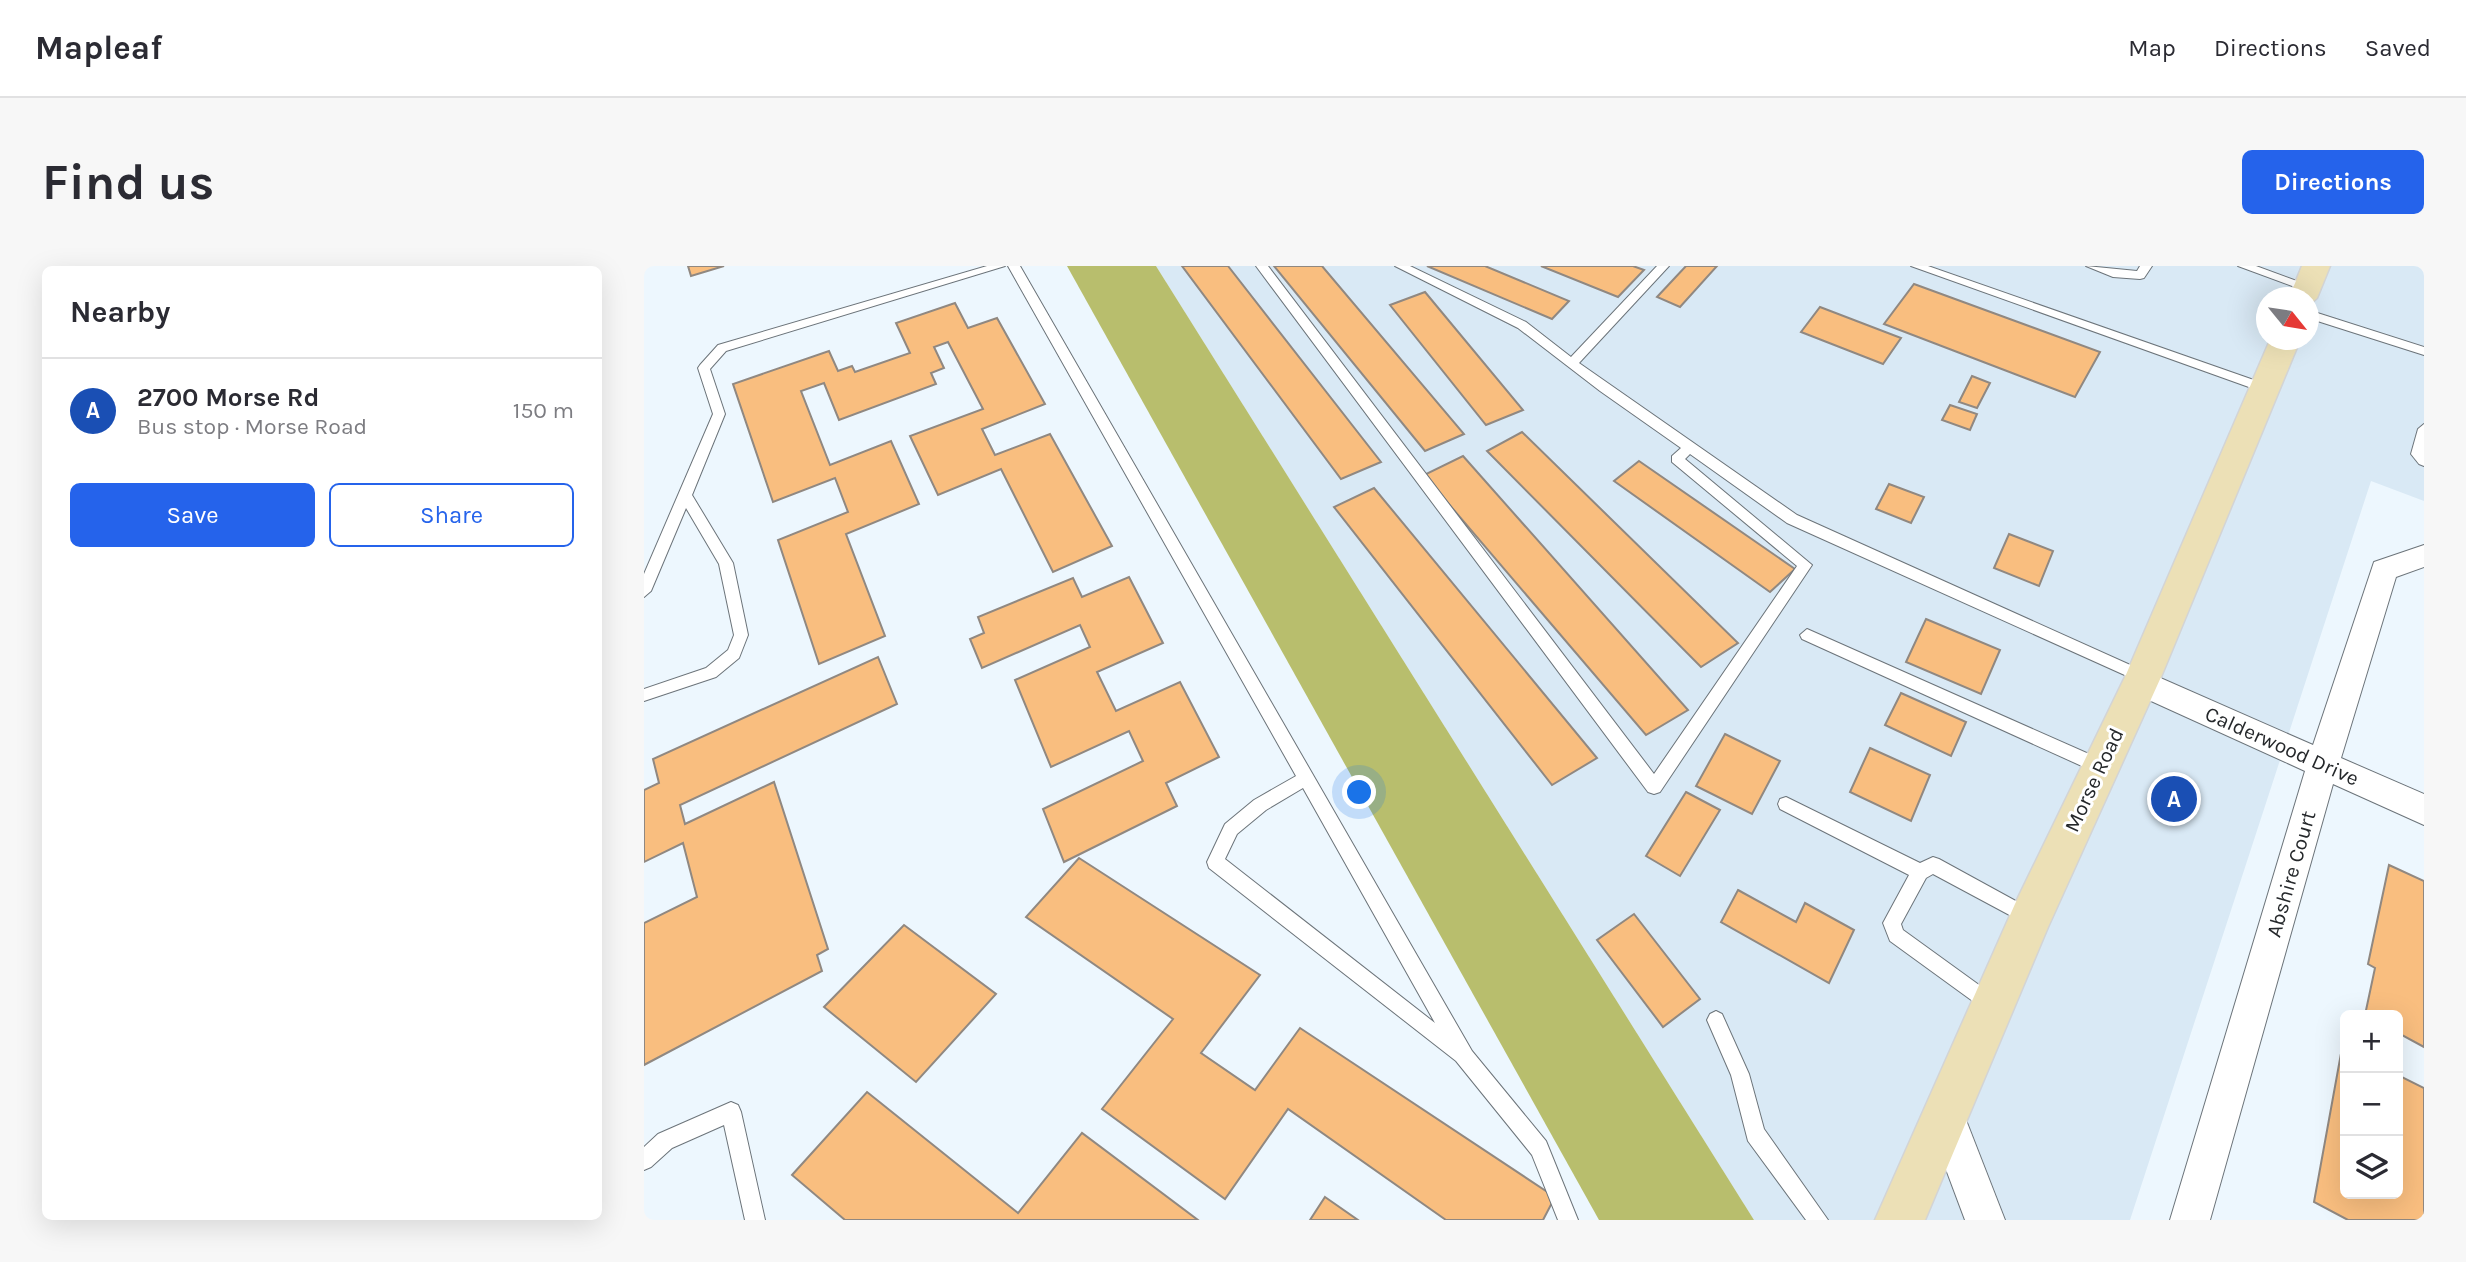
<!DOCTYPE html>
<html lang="en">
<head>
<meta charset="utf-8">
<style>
	body { margin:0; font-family:Karla,sans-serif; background:#f7f7f7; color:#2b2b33 }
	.controls { position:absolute; right:21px; bottom:21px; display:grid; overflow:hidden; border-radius:10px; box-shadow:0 7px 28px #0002 }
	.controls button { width:63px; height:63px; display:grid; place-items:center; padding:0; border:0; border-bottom:2px solid #e1e1e2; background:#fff; color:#2b2b33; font:35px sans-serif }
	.compass { position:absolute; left:1612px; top:21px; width:63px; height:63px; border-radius:50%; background:#fff; box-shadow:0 7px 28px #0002; rotate:120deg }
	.you { position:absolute; left:716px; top:527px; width:24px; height:24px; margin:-18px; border:5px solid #fff; border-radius:50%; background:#1a73e8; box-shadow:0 0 0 10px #1a73e833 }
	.badge { display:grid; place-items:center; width:46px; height:46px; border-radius:50%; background:#2563eb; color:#fff; font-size:23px; font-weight:700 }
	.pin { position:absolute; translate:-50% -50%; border:4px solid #fff; box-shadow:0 2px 7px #0006 }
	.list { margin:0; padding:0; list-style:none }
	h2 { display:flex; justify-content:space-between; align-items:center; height:91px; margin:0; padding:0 28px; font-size:30px }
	h2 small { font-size:23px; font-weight:400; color:#7c7c81 }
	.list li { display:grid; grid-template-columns:46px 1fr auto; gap:21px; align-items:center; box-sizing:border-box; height:105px; padding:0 28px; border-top:2px solid #e1e1e2 }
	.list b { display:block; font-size:26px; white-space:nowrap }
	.list p { margin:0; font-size:23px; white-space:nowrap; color:#7c7c81 }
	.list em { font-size:23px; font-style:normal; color:#7c7c81 }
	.actions { display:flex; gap:14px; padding:21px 28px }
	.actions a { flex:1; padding:16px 0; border:2px solid #2563eb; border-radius:10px; text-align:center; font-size:24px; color:#2563eb }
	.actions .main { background:#2563eb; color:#fff }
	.icon { flex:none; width:38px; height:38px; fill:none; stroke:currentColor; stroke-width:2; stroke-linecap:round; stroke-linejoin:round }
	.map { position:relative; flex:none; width:1780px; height:954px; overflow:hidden; border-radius:10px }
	header { display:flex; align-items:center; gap:42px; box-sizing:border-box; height:98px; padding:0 35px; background:#fff; border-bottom:2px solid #e1e1e2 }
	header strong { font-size:33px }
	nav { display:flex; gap:38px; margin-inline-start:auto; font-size:24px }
	.intro { display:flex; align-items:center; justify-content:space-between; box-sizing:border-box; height:168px; padding:0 42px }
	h1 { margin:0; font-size:49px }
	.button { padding:18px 32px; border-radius:10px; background:#2563eb; color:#fff; font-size:24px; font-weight:700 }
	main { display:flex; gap:42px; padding:0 42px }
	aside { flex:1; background:#fff; border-radius:10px; box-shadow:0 7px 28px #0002 }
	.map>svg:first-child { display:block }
	.built { fill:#d9e9f5; fill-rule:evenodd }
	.forest { fill:#b8be6d }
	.building { fill:#f9be7f; stroke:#908881; stroke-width:2 }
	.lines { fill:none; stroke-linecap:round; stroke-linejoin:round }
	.lane-casing { stroke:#6c747a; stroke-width:2 }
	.street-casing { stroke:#6c747a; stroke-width:2 }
	.primary-casing { stroke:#d3d4d5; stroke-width:3 }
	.lane { fill:#fff; fill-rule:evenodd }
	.street { fill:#fff; fill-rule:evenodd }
	.primary { fill:#ece0b6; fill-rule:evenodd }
	.labels { text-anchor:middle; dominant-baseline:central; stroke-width:6; stroke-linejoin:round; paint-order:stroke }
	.street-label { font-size:21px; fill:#25282b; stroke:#fff }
</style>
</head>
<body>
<header>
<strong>Mapleaf</strong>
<nav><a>Map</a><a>Directions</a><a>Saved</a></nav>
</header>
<div class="intro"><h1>Find us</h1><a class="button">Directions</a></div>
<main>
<aside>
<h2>Nearby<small></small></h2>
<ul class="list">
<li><span class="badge" style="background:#1a4fb4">A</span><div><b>2700 Morse Rd</b><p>Bus stop · Morse Road</p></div><em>150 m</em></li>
</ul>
<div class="actions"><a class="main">Save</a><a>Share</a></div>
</aside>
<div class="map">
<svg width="1780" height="954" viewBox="0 0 1780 954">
	<rect width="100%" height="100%" fill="#edf7fe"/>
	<path class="built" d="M512,0H1780V235L1727,215L1486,954H1110ZM1622,32H1664V74H1622Z"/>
	<polygon class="forest" points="423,0 512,0 1110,954 955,954"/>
	<g class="building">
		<polygon points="44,0 80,0 47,10"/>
		<polygon points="538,0 584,0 737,196 697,213"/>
		<polygon points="630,0 678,0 820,168 781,185"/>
		<polygon points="783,0 841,0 925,35 908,53"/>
		<polygon points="897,0 989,0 1000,4 974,31"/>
		<polygon points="1042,0 1073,0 1036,41 1013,31"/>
		<polygon points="1270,18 1456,86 1431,131 1240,58"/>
		<polygon points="781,26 879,144 842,159 746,39"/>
		<polygon points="311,37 324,62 353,52 401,138 338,163 351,189 406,168 468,280 409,306 357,203 294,229 266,170 339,143 304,76 290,81 300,102 287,107 292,118 195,154 180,117 157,125 186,199 247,175 275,238 202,268 241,370 175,398 134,274 204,246 191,212 129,236 89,118 185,85 194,105 208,100 211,106 266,87 252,57"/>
		<polygon points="1176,41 1257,72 1239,98 1157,66"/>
		<polygon points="1328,110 1346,117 1333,142 1315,136"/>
		<polygon points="1306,139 1333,148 1326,164 1298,154"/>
		<polygon points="878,166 1094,377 1057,401 843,185"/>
		<polygon points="819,190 1044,444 1002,469 780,209"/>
		<polygon points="995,195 1151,303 1126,326 970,215"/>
		<polygon points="1245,218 1280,231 1267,257 1232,243"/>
		<polygon points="730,222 953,492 908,519 690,241"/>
		<polygon points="1365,268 1409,285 1395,320 1350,302"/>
		<polygon points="485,311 519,377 453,406 472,445 536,416 575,491 522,517 533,540 420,596 399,543 499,495 485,465 407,501 371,414 446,381 436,359 338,402 326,373 340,367 334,351 429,312 438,331"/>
		<polygon points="1282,353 1356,384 1337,428 1262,396"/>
		<polygon points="234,391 253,438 36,539 41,558 130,516 184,683 173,689 178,705 0,799 0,657 53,631 39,577 0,596 0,524 15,517 9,493"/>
		<polygon points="1257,427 1322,456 1307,490 1241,459"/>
		<polygon points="1081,468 1136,495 1108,548 1052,520"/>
		<polygon points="1226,482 1286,509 1267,555 1206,526"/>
		<polygon points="1042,526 1076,544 1036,610 1002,590"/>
		<polygon points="435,592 616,709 557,787 611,824 656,762 911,931 899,954 802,954 644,843 581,933 458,843 529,753 382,651"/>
		<polygon points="1745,599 1780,615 1780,781 1754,767 1754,749 1721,749 1731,702 1724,698"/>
		<polygon points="1094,624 1152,656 1161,637 1210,664 1185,717 1077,656"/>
		<polygon points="990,648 1056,733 1019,761 953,674"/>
		<polygon points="260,659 352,728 272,816 180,741"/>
		<polygon points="1698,782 1701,784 1701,928 1754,928 1754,809 1780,822 1780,954 1704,954 1670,936"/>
		<polygon points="223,826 374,947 438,867 554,954 201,954 148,909"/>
		<polygon points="681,931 714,954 666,954"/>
	</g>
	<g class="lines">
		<defs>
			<g id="lane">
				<polygon points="343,0 361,0 82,85 66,103 81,148 48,229 89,297 104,369 95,392 72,411 0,435 0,423 62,402 84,384 90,369 75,298 42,242 7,325 0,331 0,308 69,148 54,102 56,99 74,79"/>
				<path d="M364,0H376L828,785L902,875L934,954H914L888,889L812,795L565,602L563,596L581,558L610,534L652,510ZM659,522L791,757L581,593L593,568L622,544Z"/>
				<polygon points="612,0 624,0 1010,508 1153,300 1028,196 1028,190 1037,182 956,125 874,62 751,0 766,0 882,56 927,91 1013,0 1025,0 935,97 1153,249 1504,407 1507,411 1504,415 1494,415 1143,257 1046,188 1041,193 1168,299 1016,526 1010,528 1004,526"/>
				<polygon points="1267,0 1284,0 1624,119 1626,122 1620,126 1616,125"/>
				<polygon points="1442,0 1493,5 1496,0 1508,0 1500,12 1496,13 1469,11"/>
				<polygon points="1594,0 1612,0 1669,21 1667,24 1659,24"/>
				<polygon points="1664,44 1780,81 1780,89 1664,52"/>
				<polygon points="1780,158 1780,200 1775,198 1767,188 1774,163"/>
				<polygon points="1163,363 1463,496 1465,501 1463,506 1457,508 1451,506 1158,373 1156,369"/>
				<polygon points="1142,531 1276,597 1289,591 1295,593 1392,646 1395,652 1392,658 1386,660 1289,608 1282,612 1257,658 1259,664 1353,732 1356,738 1353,744 1347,747 1341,744 1246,675 1239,657 1265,609 1136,543 1134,538 1136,533"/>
				<polygon points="1072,745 1078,748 1105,808 1120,863 1184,954 1162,954 1104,875 1087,809 1063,754 1066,748"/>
				<polygon points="87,836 94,839 97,846 121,954 101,954 80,859 28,882 7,901 0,904 0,881 14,868"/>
			</g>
			<g id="street">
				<polygon points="1780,279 1780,301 1752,311 1697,492 1780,528 1780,559 1689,518 1566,954 1526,954 1661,505 1485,425 1481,416 1485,407 1496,403 1669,479 1730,296"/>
				<polygon points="1301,831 1315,836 1361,954 1321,954 1282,850 1287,836"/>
			</g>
			<g id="primary">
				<polygon points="1658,0 1686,0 1673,32 1664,40 1664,32 1645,32"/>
				<polygon points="1626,74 1656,74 1517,411 1404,661 1281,954 1231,954 1371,638 1481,411"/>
			</g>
		</defs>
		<use href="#lane" class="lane-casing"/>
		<use href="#street" class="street-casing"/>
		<use href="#primary" class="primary-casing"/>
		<use href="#lane" class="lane"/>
		<use href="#street" class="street"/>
		<use href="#primary" class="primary"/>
	</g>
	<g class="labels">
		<g class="street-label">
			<text transform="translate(1638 480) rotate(24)">Calderwood Drive</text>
			<text transform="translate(1450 514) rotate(-65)">Morse Road</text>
			<text transform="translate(1647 608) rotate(-74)">Abshire Court</text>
		</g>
	</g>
</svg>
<div class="controls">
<button>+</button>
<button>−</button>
<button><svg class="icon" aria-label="layers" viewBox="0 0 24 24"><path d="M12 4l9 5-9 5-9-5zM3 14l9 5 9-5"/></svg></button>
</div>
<svg class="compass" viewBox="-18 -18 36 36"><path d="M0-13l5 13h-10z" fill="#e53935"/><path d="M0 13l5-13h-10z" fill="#7c7c81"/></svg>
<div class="you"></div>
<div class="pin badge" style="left:1530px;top:533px;background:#1a4fb4">A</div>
</div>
</main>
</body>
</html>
